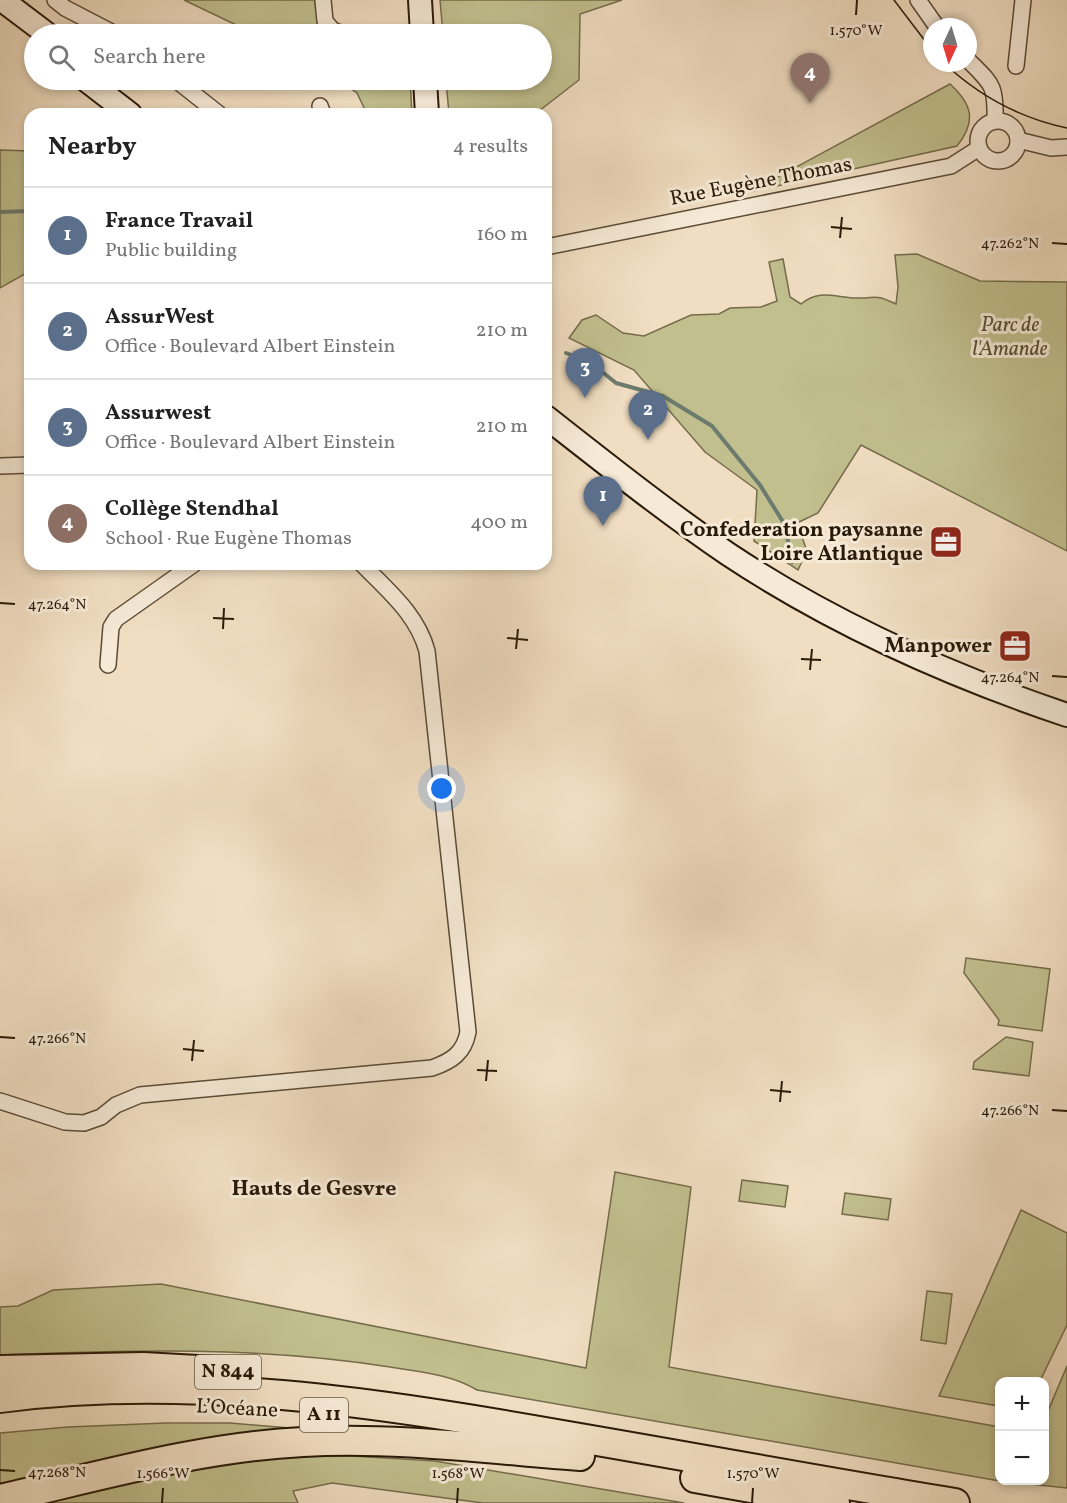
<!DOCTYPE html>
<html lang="en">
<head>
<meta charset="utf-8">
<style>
	body { margin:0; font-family:Vollkorn,serif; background:#f2f2f2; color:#222 }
	.controls { position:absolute; right:18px; bottom:18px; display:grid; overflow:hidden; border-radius:12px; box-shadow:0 3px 9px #0003 }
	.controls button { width:54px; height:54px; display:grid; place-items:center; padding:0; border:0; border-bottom:2px solid #e0e0e0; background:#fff; color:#222; font:30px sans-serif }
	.compass { position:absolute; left:923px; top:18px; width:54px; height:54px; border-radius:50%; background:#fff; box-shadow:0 3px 9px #0003; rotate:184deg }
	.you { position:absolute; left:442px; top:789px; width:21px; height:21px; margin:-15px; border:4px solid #fff; border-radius:50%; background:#1a73e8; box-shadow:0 0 0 9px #1a73e833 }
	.badge { display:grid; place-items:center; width:39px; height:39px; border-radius:50%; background:#8f2418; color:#fff; font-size:20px; font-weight:700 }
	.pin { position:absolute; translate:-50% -50px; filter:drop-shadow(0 2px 3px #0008) }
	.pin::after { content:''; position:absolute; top:32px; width:21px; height:18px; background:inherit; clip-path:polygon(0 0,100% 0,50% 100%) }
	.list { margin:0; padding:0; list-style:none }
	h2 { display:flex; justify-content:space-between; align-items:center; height:78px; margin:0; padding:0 24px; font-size:26px }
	h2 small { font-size:20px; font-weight:400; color:#767676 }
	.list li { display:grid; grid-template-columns:39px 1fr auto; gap:18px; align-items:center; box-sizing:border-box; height:96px; padding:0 24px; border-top:2px solid #e0e0e0 }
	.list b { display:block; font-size:22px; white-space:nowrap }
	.list p { margin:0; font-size:20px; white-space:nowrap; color:#767676 }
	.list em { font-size:20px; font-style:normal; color:#767676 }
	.icon { flex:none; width:33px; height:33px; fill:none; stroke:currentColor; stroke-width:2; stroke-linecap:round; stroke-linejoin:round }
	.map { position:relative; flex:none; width:1067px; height:1503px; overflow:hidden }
	.search { position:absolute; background:#fff; box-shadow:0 3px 9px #0003; left:24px; top:24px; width:528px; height:66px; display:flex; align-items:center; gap:15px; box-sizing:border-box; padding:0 21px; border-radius:33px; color:#767676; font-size:22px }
	.panel { position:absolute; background:#fff; box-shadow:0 3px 9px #0003; left:24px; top:108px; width:528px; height:462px; border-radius:18px }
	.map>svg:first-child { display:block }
	.green { fill:#c1bf8e; stroke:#756c4b; stroke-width:1.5 }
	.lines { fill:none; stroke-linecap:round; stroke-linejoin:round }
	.stream { stroke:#6d7b6f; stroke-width:4 }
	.street-casing { stroke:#5b4b36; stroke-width:18 }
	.secondary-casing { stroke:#291a08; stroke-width:26 }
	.highway-casing { stroke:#291a08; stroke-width:32 }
	.street { stroke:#f6ead7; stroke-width:15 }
	.secondary { stroke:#f6ead7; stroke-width:22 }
	.highway { stroke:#f1dec2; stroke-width:28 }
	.tram { stroke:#291a08; stroke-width:1.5 }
	.ticks { fill:none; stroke:#291a08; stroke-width:2 }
	.labels { text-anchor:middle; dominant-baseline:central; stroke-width:6; stroke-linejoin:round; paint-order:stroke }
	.shield { fill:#f6ead7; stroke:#665846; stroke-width:1.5 }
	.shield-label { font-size:20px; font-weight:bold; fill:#291a08 }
	.street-label { font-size:21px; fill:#291a08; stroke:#f6ead7 }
	.park-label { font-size:21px; font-style:italic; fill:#574c30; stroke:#f6ead7 }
	.poi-label { font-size:21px; font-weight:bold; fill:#291a08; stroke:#f6ead7; text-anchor:end }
	.neighbourhood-label { font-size:22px; font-weight:bold; fill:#291a08; stroke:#f6ead7 }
	.ticks-label { font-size:15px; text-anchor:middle; fill:#291a08; stroke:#f6ead7; stroke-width:6; stroke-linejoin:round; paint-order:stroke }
</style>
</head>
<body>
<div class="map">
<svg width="1067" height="1503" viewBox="0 0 1067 1503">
	<rect width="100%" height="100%" fill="#f1dec2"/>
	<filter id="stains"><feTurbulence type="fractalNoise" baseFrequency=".00333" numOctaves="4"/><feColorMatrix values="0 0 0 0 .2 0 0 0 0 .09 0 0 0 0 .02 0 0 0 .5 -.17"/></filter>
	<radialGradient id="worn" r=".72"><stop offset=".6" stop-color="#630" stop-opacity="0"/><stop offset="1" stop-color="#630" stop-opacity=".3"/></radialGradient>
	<g class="green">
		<polygon points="184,0 315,0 316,7 337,23 367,34 255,34"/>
		<polygon points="440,0 622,0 580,14 579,80 535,114 449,114 446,80 542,80 542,34 443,34"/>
		<polygon points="339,80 410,80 412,114 367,114 357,93"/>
		<path d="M950,84C972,104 977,121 957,146L750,192Z"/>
		<polygon points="0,150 30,151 30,271 0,288"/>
		<path d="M917,254L980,281L1067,282V551L861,445L818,513L797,523L807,551L798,570L754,541L757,490L705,452L634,370L569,338L582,320L596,315L623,333L644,336L691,315L719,314L730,308L761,307L777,301L769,262L783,259L790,297L801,304C819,289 834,297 855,298C877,299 873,293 896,304L898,287L895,255Z"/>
		<polygon points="966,958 1050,969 1042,1031 998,1025 999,1020 964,973"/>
		<polygon points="1006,1037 1033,1042 1029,1076 973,1069 974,1062"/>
		<path d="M615,1172L691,1187L669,1367L999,1427L1000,1480H1044L1045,1418L1067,1366V1488L994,1480L477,1390C451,1374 420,1372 390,1367C260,1346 131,1350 0,1355V1307L18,1306L53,1290L161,1284L586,1368Z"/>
		<polygon points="742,1180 788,1186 785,1207 739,1201"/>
		<polygon points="845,1193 891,1199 888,1220 842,1214"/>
		<polygon points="1021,1210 1067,1233 1067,1325 1040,1381 1000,1382 999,1406 939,1396"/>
		<polygon points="927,1291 952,1294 946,1344 921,1340"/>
		<polygon points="166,1423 230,1423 289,1428 289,1435 0,1487 0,1433 68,1427"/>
		<path d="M320,1454L435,1461L684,1503H483L332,1483L293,1491L298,1503H39C132,1481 225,1462 320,1454Z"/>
	</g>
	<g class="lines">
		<g class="stream">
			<polyline points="0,212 30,211"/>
			<polyline points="566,353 590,362 616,383 663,396 712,426 760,485 785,525 792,562"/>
		</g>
		<defs>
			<g id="street">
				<polyline points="55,0 65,8 115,34"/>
				<polyline points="323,0 325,21 336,34"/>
				<polyline points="918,0 937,27"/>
				<path d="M968,60C992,84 996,85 995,121"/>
				<polyline points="1016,66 1023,0"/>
				<polyline points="176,80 219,114"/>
				<polyline points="320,106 323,114"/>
				<circle cx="998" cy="141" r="20"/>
				<polyline points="1018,140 1051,148 1067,147"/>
				<polyline points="546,247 951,166 979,148"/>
				<polyline points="0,466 30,465"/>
				<polyline points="108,665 111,627 116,619 194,564"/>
				<path d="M0,1101L65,1122L84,1123L101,1117L116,1105L140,1095L432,1068C452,1061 464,1053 468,1032L427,651C417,614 388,591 362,564"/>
			</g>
			<g id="secondary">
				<polyline points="2,0 47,34"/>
				<polyline points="420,0 422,34"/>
				<polyline points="86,80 130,114"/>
				<polyline points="425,80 427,114"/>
				<path d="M546,417C606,464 665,511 728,554C832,623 948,675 1067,715"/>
			</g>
			<g id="highway">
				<polyline points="0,1370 143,1367 216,1371"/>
				<path d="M0,1398C191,1373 380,1403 568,1436C697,1458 826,1482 955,1503"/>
				<polyline points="695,1478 835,1503"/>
				<path d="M0,1499C100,1476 201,1447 303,1442C395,1437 488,1449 580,1456"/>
			</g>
		</defs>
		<use href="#street" class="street-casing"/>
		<use href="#secondary" class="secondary-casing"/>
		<use href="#highway" class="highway-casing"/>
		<use href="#street" class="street"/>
		<use href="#secondary" class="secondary"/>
		<use href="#highway" class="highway"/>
		<g class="tram">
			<polyline points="894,0 932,50"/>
			<path d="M944,63C979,96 1020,118 1067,128"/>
		</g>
	</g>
	<path class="ticks" d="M856,15L857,0M831,227L852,229M840,238L842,217M1052,243L1067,244M0,603L15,604M213,618L234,619M223,629L224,608M507,638L528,640M516,649L518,629M801,659L821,660M810,670L812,649M1052,676L1067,677M0,1037L15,1038M183,1049L204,1051M192,1061L194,1040M477,1070L497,1071M486,1081L488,1060M770,1090L791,1092M780,1102L782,1081M1052,1110L1067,1111M0,1470L15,1471M162,1503L163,1488M457,1503L458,1488M752,1503L753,1488"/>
	<defs>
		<symbol id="office-square" viewBox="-11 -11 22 22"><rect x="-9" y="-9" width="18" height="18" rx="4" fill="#8f2418" stroke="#f6ead7"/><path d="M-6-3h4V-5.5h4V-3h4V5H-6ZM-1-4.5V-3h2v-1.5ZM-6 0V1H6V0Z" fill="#fff"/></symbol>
	</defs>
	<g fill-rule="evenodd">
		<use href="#office-square" x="927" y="523" width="38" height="38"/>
		<use href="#office-square" x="996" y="627" width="38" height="38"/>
	</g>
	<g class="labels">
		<g class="shield">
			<rect x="195" y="1355" width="66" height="34" rx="4.5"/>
			<rect x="300" y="1398" width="48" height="34" rx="4.5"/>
		</g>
		<g class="shield-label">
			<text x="228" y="1372">N 844</text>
			<text x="324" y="1415">A 11</text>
		</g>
		<g class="street-label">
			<text transform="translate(761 182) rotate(-11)">Rue Eugène Thomas</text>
			<text transform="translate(237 1409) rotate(3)">L’Océane</text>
		</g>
		<g class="park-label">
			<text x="1010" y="325">Parc de<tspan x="1010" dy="24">l'Amande</tspan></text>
		</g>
		<g class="poi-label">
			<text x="923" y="530">Confederation paysanne<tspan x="923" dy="24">Loire Atlantique</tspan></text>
			<text x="992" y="646">Manpower</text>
		</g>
		<g class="neighbourhood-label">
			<text x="314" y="1189">Hauts de Gesvre</text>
		</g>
	</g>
	<g class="ticks-label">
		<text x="856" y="35">1.570°W</text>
		<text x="1010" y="248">47.262°N</text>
		<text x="57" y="609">47.264°N</text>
		<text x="1010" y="682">47.264°N</text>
		<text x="57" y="1043">47.266°N</text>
		<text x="1010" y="1115">47.266°N</text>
		<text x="57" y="1477">47.268°N</text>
		<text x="163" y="1478">1.566°W</text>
		<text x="458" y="1478">1.568°W</text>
		<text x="753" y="1478">1.570°W</text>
	</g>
	<rect width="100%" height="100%" filter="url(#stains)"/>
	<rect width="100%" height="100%" fill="url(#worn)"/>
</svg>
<div class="controls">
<button>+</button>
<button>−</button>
</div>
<svg class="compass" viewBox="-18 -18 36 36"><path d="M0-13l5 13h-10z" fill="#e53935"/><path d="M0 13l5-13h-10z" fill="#767676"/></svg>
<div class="you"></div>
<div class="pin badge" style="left:603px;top:526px;background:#5c6f8a">1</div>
<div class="pin badge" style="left:648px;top:440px;background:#5c6f8a">2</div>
<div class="pin badge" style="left:585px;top:398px;background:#5c6f8a">3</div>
<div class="pin badge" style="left:810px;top:103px;background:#8d6e63">4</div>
<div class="search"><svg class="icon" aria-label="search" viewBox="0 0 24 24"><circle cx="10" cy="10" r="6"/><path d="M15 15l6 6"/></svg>Search here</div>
<section class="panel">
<h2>Nearby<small>4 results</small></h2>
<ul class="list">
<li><span class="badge" style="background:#5c6f8a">1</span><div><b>France Travail</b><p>Public building</p></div><em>160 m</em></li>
<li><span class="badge" style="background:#5c6f8a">2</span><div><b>AssurWest</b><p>Office · Boulevard Albert Einstein</p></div><em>210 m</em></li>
<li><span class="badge" style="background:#5c6f8a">3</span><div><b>Assurwest</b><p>Office · Boulevard Albert Einstein</p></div><em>210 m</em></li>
<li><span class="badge" style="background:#8d6e63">4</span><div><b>Collège Stendhal</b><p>School · Rue Eugène Thomas</p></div><em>400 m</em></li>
</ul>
</section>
</div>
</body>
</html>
